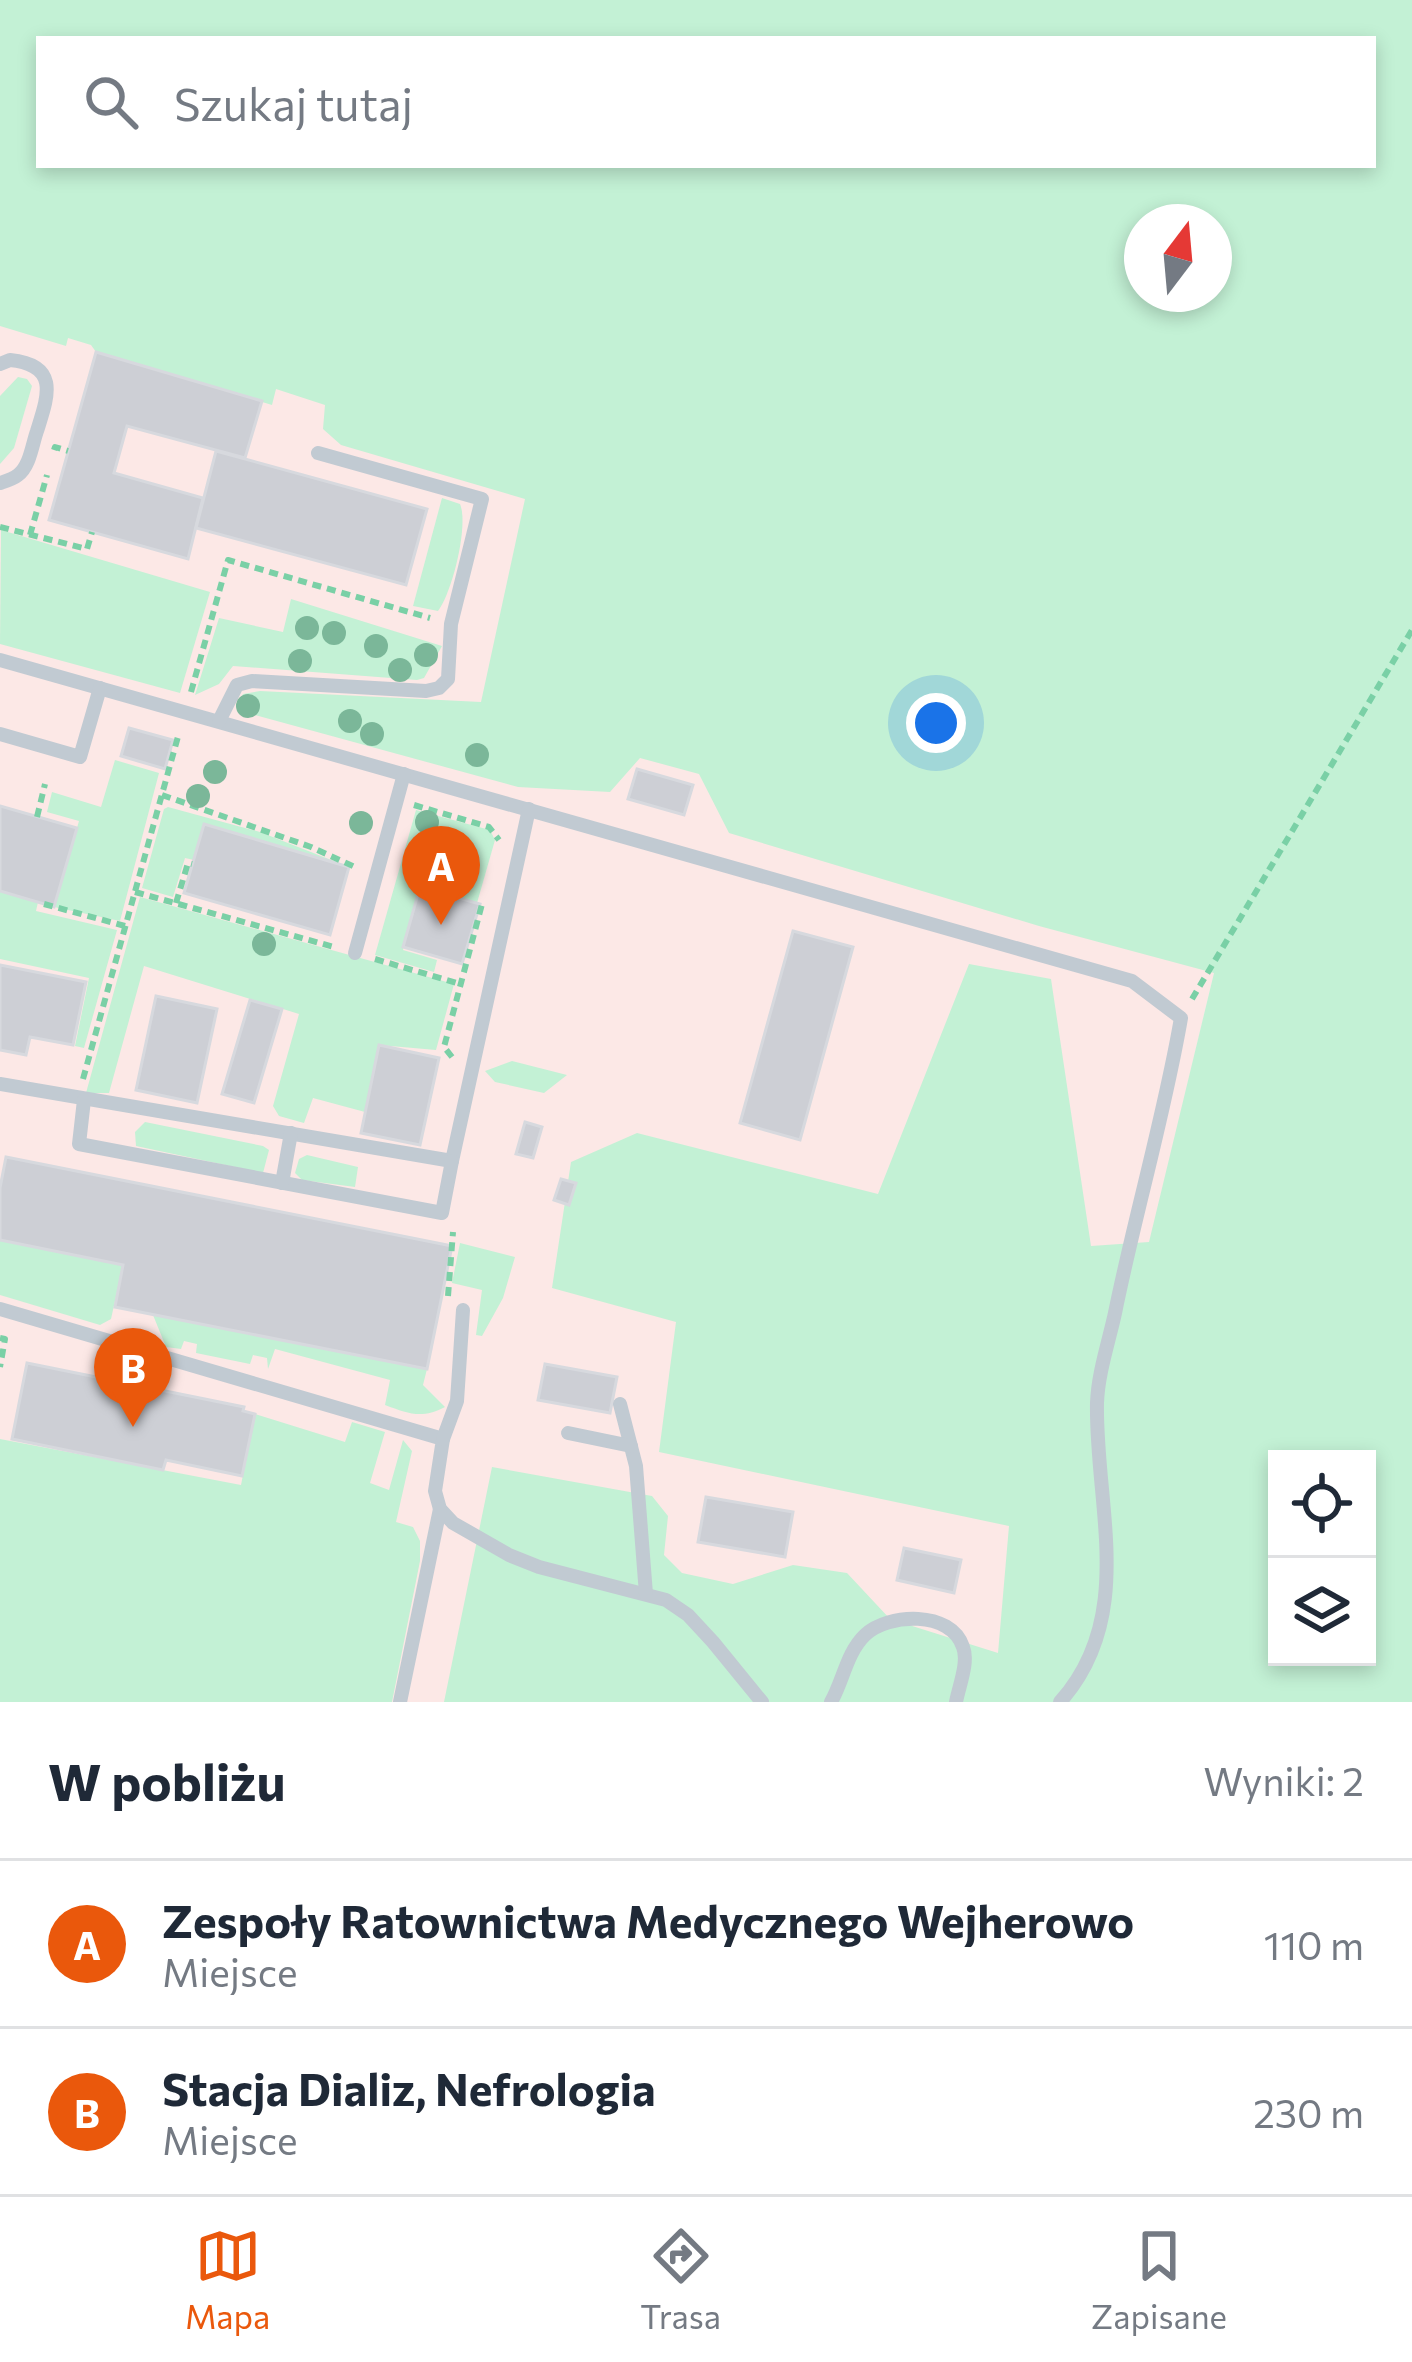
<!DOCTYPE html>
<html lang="pl">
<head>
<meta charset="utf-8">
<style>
	body { margin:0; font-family:Commissioner,sans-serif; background:#f6f6f7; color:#1f2937 }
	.controls { position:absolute; right:36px; bottom:36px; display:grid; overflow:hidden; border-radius:0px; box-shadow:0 6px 18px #0003 }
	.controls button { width:108px; height:108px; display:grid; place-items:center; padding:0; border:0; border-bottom:3px solid #e0e1e3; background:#fff; color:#1f2937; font:60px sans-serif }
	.compass { position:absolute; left:1124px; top:204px; width:108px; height:108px; border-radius:50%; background:#fff; box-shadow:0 6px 18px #0003; rotate:16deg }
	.you { position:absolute; left:936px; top:723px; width:42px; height:42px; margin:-30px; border:9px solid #fff; border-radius:50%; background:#1a73e8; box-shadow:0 0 0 18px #1a73e833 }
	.badge { display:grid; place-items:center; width:78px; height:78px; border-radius:50%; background:#ea580c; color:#fff; font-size:39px; font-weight:700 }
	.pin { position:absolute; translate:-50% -99px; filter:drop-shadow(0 3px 6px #0008) }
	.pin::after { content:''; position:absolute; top:63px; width:42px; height:36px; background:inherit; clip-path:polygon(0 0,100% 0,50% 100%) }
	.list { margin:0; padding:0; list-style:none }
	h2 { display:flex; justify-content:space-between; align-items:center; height:156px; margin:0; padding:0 48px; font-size:51px }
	h2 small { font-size:39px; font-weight:400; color:#747a83 }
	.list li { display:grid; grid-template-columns:78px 1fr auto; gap:36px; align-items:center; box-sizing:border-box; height:168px; padding:0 48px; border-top:3px solid #e0e1e3 }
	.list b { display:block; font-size:45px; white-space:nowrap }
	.list p { margin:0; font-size:39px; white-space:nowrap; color:#747a83 }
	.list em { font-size:39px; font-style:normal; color:#747a83 }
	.icon { flex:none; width:66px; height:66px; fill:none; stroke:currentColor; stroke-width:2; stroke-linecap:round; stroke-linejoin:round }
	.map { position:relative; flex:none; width:1412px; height:1702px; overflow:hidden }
	.search { position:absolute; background:#fff; box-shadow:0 6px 18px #0003; left:36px; right:36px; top:36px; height:132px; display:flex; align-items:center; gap:30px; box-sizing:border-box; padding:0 42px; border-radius:0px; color:#747a83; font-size:45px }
	.sheet { height:492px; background:#fff }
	nav { display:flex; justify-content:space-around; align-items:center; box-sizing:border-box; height:168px; border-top:3px solid #e0e1e3; background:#fff; font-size:33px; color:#747a83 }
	nav a { display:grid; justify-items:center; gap:6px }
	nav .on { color:#ea580c }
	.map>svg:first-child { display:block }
	.medical { fill:#fce8e6 }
	.green { fill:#c3f1d5; fill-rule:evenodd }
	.building { fill:#cdcfd5; stroke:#d7d9de; stroke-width:3 }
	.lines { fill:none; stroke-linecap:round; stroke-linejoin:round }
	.path { stroke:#7ad0a6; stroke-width:6; stroke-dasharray:9 6; stroke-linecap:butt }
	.service { stroke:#c1cad2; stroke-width:14 }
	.tree { fill:#7bb799 }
</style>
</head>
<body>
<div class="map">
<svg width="1412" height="1702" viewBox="0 0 1412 1702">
	<rect width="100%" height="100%" fill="#f5f3f3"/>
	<polygon class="medical" points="0,83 39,165 240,165 1214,973 1150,1242 1081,1702 0,1702"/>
	<g class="green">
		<path d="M0,0H1412V1702H444L492,1467L652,1496L668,1516L664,1555L682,1573L733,1584L793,1565L847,1573L890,1619L998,1653L1009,1526L659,1452L676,1322L552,1288L571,1162L637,1133L878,1194L969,964L1051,979L1091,1246L1149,1242L1214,973L1039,926L729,833L699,774L640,758L610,792L518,787L244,712L239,703L243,694L260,691L481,702L525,499L341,445L323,429L325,405L276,389L272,405L96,352L91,345L68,338L66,346L0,326ZM39,39H1373V165H39ZM1142,222H1214V294H1142ZM1277,1459H1367V1657H1277Z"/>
		<polygon points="18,377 27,379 32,386 14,448 0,464 0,396"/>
		<path d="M442,498L460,504C469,525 452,593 438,611L413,606Z"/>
		<polygon points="1,530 210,592 180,693 0,644"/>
		<polygon points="291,599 442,646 424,678 417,680 233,666 219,684 195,695 219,618 283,632"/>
		<polygon points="115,760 159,773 120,921 54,907 79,821 47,812 52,792 101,807"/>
		<polygon points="168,807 260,832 349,867 204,824 194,860 185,858 173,897 142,888 164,809"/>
		<polygon points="416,810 490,830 495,840 477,903 420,888 403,950 437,960 434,972 375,955"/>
		<polygon points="0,891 38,902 36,911 117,930 84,1048 75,1046 89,978 0,959"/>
		<polygon points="140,897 454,984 436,1050 379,1045 365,1112 313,1098 304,1123 279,1116 273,1106 299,1014 144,966 109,1093 86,1093"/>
		<polygon points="512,1061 567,1075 544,1093 495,1082 485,1071"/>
		<polygon points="145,1122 263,1146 269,1150 263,1173 136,1146 135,1132"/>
		<polygon points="307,1155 358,1167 355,1187 302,1180 295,1173 299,1159"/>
		<polygon points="0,1240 123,1265 111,1319 100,1325 0,1295"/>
		<polygon points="460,1243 515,1257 503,1298 482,1336 476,1335 482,1290 452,1283"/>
		<path d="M153,1315L427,1369L423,1385L445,1407C422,1419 409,1414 385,1405L390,1380L275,1349L268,1369L267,1358L253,1355L250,1364L196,1353L197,1344L184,1341L181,1349L166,1347Z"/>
		<polygon points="255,1414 345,1442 352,1422 385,1432 370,1483 389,1490 403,1440 412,1451 396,1522 413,1527 420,1541 420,1561 392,1702 0,1702 0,1439 241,1485"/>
	</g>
	<g class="building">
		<polygon points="96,352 262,401 245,458 127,426 114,473 203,498 188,559 49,520"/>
		<polygon points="216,451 427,509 406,585 196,528"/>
		<polygon points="129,728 173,740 165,769 121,756"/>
		<polygon points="637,769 693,785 684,815 628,799"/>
		<polygon points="0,806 77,828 54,907 0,891"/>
		<polygon points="204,824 349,867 330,935 184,893"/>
		<polygon points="420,887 480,904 462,964 403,947"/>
		<polygon points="793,931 853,947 800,1140 740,1123"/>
		<polygon points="0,965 86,982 73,1045 30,1037 26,1055 0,1050"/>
		<polygon points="156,996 217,1009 197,1103 136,1090"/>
		<polygon points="250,1000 282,1009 254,1103 222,1094"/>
		<polygon points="379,1045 439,1058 420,1145 361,1133"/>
		<polygon points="525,1122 542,1127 533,1158 516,1154"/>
		<polygon points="6,1157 452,1246 427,1369 115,1307 123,1265 0,1240 0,1188"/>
		<polygon points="561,1179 576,1183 569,1205 554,1200"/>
		<polygon points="27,1363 244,1407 243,1411 255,1414 242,1476 166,1460 163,1470 12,1439"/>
		<polygon points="545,1364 617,1377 610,1413 538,1400"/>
		<polygon points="706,1497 793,1512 785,1557 698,1542"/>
		<polygon points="904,1548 961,1560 954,1593 897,1580"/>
	</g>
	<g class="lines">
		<g class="path">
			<polyline points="54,450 55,447 68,451"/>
			<polyline points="0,527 87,549 92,532"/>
			<polyline points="30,535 47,475"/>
			<polyline points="191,692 228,560 430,618"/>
			<polyline points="162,795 311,847 355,867"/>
			<polyline points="414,805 489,827 499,840"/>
			<polyline points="37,817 45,784"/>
			<polyline points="135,892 334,947"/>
			<polyline points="176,903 188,863 192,864"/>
			<polyline points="44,904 125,926"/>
			<polyline points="375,959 460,984"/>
			<polyline points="1192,999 1412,630"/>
			<polyline points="452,1057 444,1047 482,904"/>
			<polyline points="83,1079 179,733"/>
			<polyline points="448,1296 453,1232"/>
			<polyline points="0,1338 5,1339 0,1367"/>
		</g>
		<g class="service">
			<path d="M0,364L10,360C60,365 48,396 37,431C32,445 30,466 18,475C13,479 6,481 0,483"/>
			<path d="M0,660L1132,981L1181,1018C1164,1117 1135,1214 1115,1313C1109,1341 1098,1373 1097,1403C1095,1505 1137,1616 1060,1702"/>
			<polyline points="219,721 237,685 252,681 426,691 439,688 448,679 451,624 482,499 318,453"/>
			<polyline points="0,734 80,757 100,688"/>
			<polyline points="355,953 404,774"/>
			<polyline points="0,1084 452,1161 529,809"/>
			<polyline points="84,1100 79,1144 442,1213 452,1161"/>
			<polyline points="282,1183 291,1133"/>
			<polyline points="0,1309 443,1439 435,1491 440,1509 453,1523 509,1555 539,1567 666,1600 688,1615 713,1642 762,1702"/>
			<polyline points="620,1404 636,1466 646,1594"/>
			<polyline points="568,1433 631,1446"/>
			<polyline points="443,1439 457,1401 463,1310"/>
			<polyline points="400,1702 440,1509"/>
			<path d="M831,1702C843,1681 847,1652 865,1635C888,1613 951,1610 963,1647C969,1662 959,1686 956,1702"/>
		</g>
	</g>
	<g class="tree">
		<circle cx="307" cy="628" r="12"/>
		<circle cx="334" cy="633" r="12"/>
		<circle cx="376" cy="646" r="12"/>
		<circle cx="426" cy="655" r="12"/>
		<circle cx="300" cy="661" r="12"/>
		<circle cx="400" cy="670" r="12"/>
		<circle cx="248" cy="706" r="12"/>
		<circle cx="350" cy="721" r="12"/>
		<circle cx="372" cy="734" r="12"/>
		<circle cx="477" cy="755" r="12"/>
		<circle cx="215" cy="772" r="12"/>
		<circle cx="198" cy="796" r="12"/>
		<circle cx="427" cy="822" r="12"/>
		<circle cx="361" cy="823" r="12"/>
		<circle cx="432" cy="855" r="12"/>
		<circle cx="264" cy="944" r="12"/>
	</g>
</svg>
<div class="controls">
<button><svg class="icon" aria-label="locate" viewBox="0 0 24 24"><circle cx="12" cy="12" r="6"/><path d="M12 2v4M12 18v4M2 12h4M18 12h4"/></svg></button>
<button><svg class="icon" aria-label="layers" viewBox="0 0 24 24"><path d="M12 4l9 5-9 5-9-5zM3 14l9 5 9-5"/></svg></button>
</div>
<svg class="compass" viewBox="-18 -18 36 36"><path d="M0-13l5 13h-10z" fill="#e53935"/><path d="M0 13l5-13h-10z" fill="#747a83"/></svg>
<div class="you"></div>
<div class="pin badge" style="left:441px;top:925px">A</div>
<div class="pin badge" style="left:133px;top:1427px">B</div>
<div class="search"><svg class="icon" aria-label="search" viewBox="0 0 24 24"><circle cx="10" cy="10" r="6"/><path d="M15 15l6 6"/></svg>Szukaj tutaj</div>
</div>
<section class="sheet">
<h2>W pobliżu<small>Wyniki: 2</small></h2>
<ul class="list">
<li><span class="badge">A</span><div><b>Zespoły Ratownictwa Medycznego Wejherowo</b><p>Miejsce</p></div><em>110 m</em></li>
<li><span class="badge">B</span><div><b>Stacja Dializ, Nefrologia</b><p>Miejsce</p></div><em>230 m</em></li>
</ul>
</section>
<nav>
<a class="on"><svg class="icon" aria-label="map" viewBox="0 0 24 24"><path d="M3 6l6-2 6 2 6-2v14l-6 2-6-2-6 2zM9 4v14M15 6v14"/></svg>Mapa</a>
<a><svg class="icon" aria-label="directions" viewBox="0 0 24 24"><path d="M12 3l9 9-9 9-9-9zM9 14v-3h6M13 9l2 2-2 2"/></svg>Trasa</a>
<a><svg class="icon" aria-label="saved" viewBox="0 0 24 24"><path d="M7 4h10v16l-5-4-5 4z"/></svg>Zapisane</a>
</nav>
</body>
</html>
